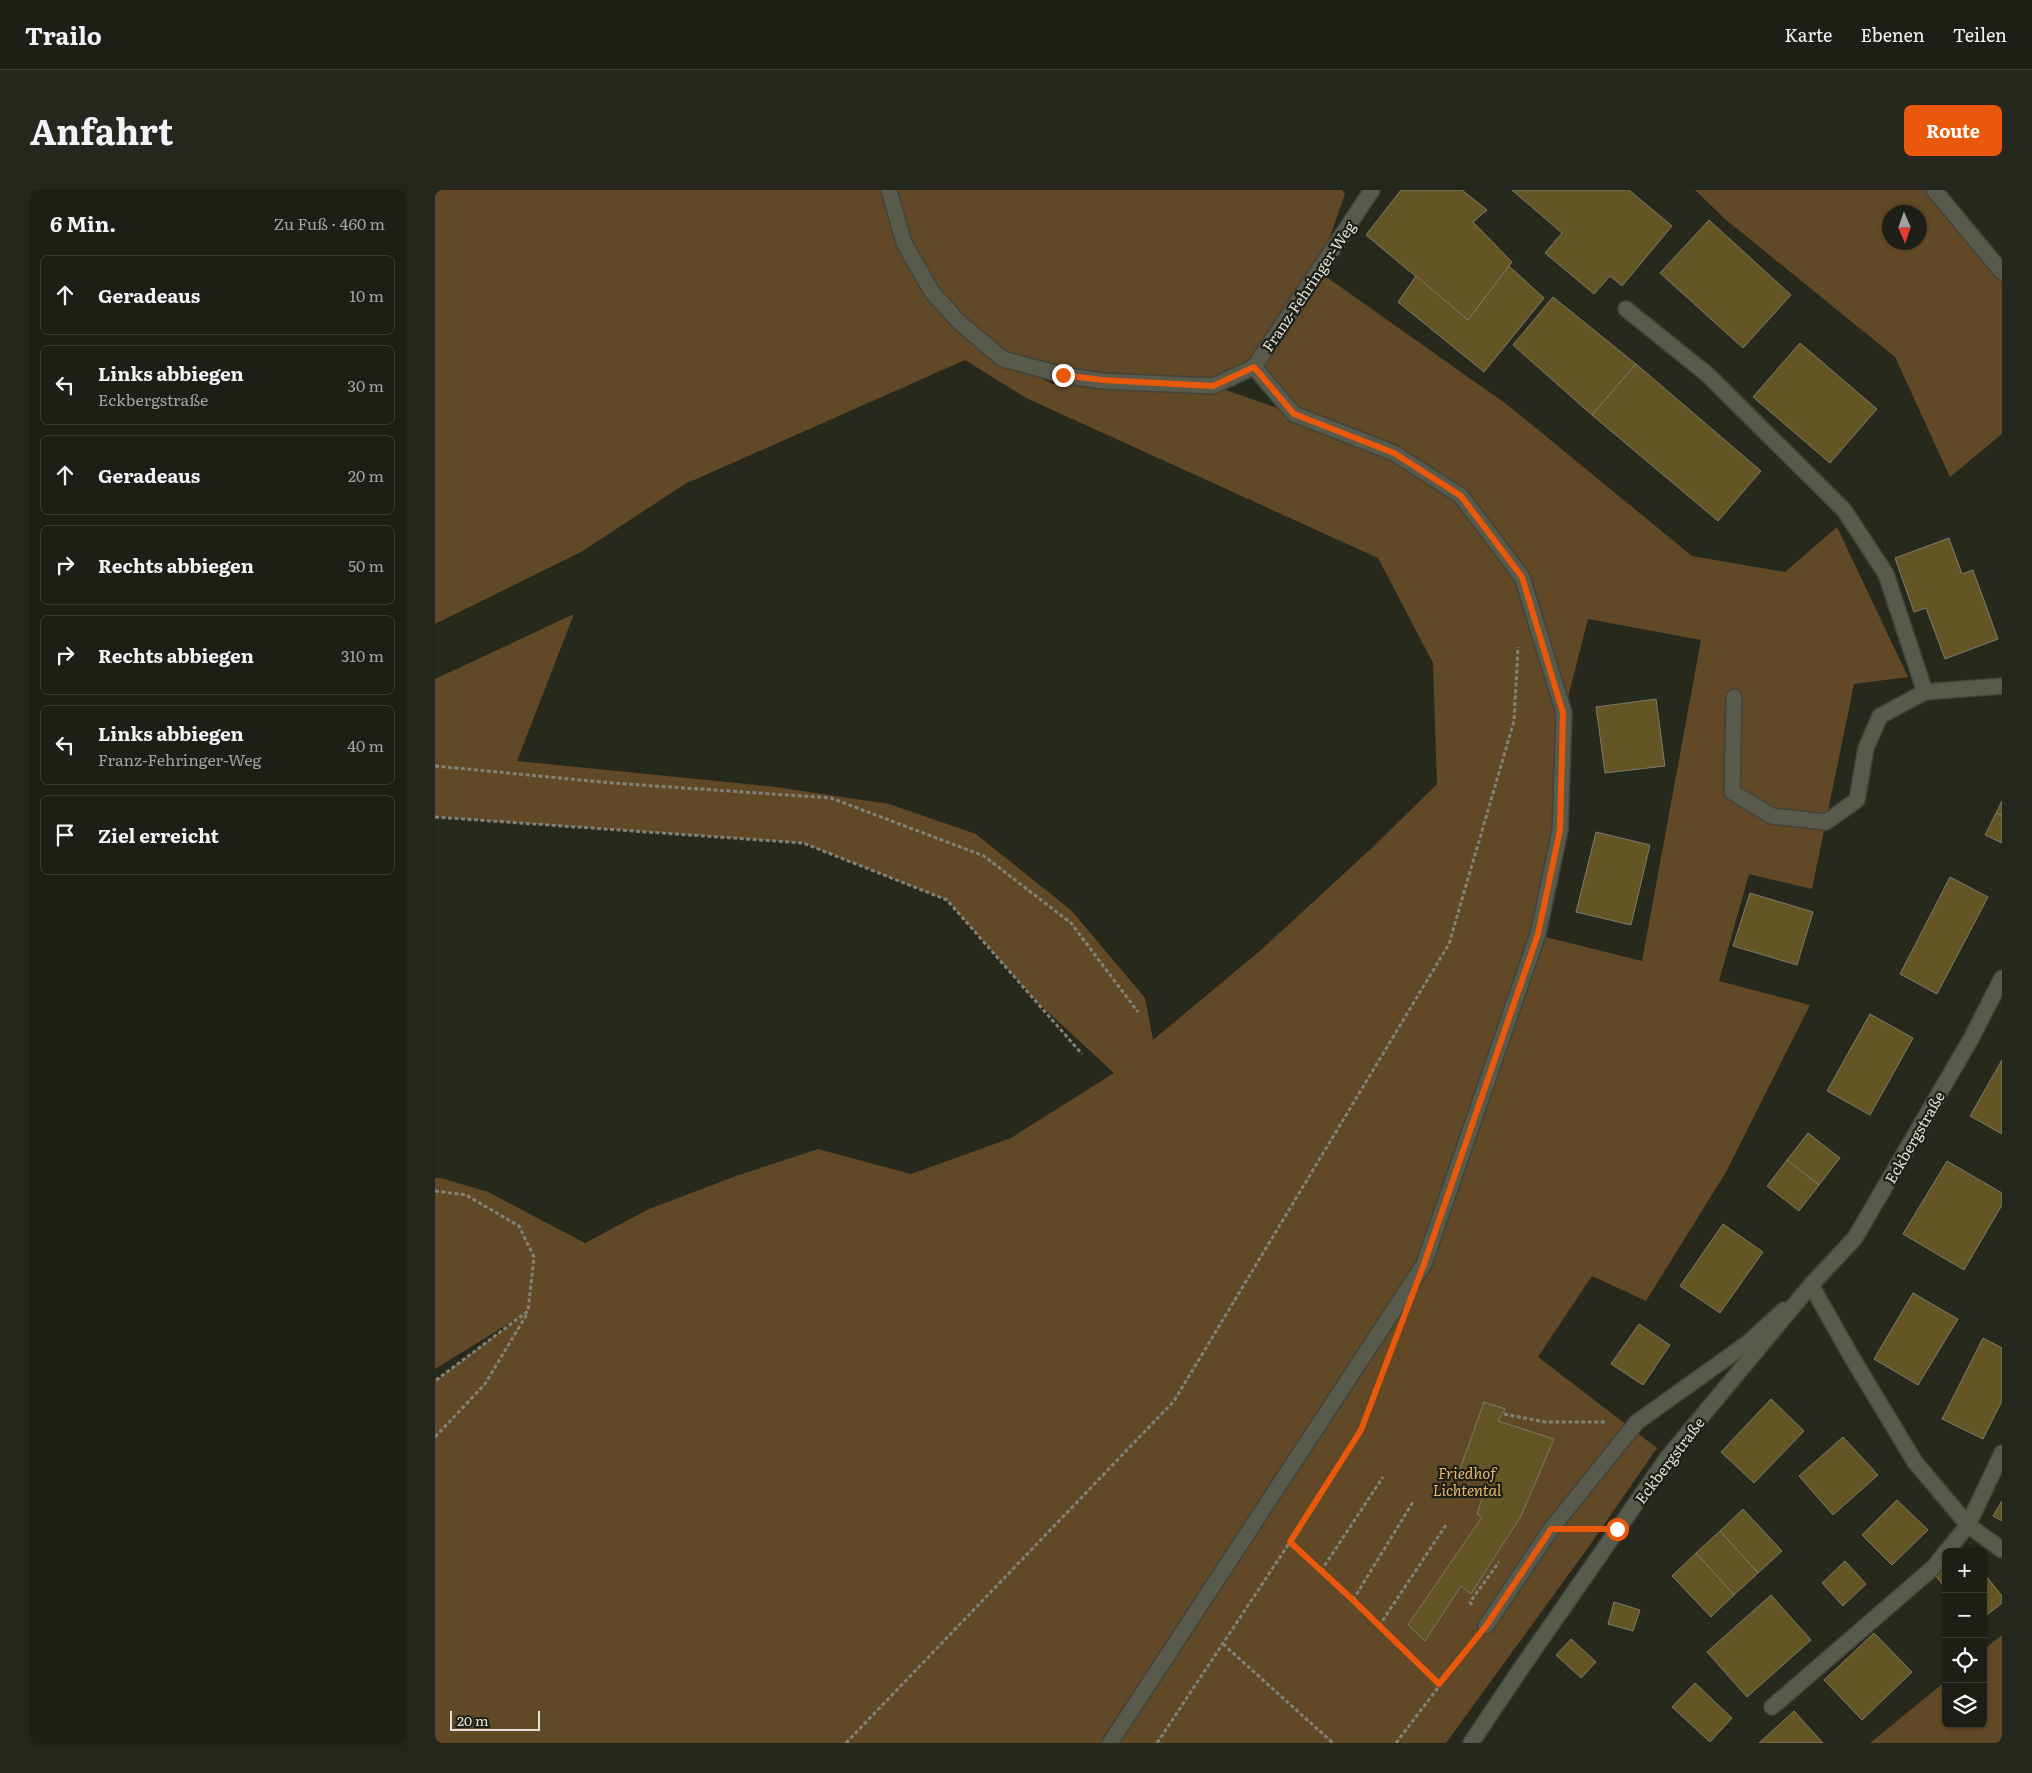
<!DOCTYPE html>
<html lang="de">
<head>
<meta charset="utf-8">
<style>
	body { margin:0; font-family:Literata,serif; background:#25271f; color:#f1f3f6 }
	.controls { position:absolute; right:15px; bottom:15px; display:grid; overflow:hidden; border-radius:8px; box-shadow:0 1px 4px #0004 }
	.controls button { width:45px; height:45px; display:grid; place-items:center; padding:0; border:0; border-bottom:1px solid #3b3d35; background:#1d1f16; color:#f1f3f6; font:25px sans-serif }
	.compass { position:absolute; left:1447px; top:15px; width:45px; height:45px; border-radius:50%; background:#1d1f16; box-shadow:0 1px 4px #0004; rotate:178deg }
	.scale { position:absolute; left:15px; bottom:12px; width:90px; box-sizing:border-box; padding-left:5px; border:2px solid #dfe0d8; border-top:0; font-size:14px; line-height:18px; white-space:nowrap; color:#dfe0d8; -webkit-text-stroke:4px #1e1f14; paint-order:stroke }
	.stop { position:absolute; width:15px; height:15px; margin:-11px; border:4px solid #ea580c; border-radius:50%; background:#fff }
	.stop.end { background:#ea580c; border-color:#fff; box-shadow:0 1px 5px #0008 }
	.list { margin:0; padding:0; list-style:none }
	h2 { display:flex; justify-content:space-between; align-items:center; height:65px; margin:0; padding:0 20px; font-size:21px }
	h2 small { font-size:16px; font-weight:400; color:#a0a2a1 }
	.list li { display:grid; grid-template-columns:32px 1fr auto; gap:15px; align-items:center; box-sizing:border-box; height:80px; margin:0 10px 10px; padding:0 10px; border:1px solid #3b3d35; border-radius:8px }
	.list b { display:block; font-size:19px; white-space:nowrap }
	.list p { margin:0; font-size:16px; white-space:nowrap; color:#a0a2a1 }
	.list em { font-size:16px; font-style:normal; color:#a0a2a1 }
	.icon { flex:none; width:28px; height:28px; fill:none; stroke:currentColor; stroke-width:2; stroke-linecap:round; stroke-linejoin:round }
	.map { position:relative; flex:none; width:1567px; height:1553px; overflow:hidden; border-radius:8px }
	header { display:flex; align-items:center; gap:30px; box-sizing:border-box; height:70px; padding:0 25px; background:#1d1f16; border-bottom:1px solid #3b3d35 }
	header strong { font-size:24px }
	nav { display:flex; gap:28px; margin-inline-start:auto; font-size:18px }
	.intro { display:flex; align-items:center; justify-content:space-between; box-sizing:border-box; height:120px; padding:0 30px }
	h1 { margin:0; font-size:35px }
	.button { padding:12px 22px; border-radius:8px; background:#ea580c; color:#fff; font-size:18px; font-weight:700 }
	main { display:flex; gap:30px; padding:0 30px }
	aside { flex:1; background:#1d1f16; border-radius:8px; box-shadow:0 1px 4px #0004 }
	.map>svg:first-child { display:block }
	.green { fill:#614826; fill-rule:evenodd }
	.building { fill:#645624; stroke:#7d796b }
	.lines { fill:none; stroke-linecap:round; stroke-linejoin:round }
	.lane-casing { stroke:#424339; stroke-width:18 }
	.street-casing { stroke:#424339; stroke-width:18 }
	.path { stroke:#808177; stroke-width:3; stroke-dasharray:4 2.5; stroke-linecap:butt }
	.lane { stroke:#585a4c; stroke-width:15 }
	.street { stroke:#585a4c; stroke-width:15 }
	.route { stroke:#ea580c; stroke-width:6 }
	.labels { text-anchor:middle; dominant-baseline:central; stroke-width:4.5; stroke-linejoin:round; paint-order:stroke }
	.street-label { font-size:15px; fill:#dfe0d8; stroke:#1e1f14 }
	.park-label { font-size:15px; font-style:italic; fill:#e8b774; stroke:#1e1f14 }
</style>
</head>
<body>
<header>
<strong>Trailo</strong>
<nav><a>Karte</a><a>Ebenen</a><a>Teilen</a></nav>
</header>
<div class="intro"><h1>Anfahrt</h1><a class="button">Route</a></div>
<main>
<aside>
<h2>6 Min.<small>Zu Fuß · 460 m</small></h2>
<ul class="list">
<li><svg class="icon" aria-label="ahead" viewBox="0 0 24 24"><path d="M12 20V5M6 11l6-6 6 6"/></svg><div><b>Geradeaus</b></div><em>10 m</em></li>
<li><svg class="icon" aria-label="left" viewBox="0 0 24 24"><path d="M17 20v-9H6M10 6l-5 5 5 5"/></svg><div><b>Links abbiegen</b><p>Eckbergstraße</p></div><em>30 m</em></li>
<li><svg class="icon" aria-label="ahead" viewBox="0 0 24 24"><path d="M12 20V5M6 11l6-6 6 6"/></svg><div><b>Geradeaus</b></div><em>20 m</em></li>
<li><svg class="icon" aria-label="right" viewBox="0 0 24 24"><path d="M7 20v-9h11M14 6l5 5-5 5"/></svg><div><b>Rechts abbiegen</b></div><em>50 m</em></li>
<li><svg class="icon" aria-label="right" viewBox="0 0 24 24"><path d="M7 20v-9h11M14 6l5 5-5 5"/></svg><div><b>Rechts abbiegen</b></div><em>310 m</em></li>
<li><svg class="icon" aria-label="left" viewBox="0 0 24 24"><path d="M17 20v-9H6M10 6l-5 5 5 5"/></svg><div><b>Links abbiegen</b><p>Franz-Fehringer-Weg</p></div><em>40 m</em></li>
<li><svg class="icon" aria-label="arrive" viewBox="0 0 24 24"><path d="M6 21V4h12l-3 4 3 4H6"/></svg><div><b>Ziel erreicht</b></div></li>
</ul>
</aside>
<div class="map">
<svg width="1567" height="1553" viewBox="0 0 1567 1553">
	<rect width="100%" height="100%" fill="#27291d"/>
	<g class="green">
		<path d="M0,0H907L910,4L883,81L1074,216L1257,366L1350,382L1402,337L1473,487L1419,494L1377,699L1314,684L1284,791L1375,815L1291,982L1211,1111L1157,1086L1103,1167L1222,1258L1155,1355L1011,1553H0V1191L86,1126L0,1179V988H6L53,1002L150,1053L214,1019L301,986L383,959L476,984L576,948L679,883L601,811L512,710L368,653L0,627V489L139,424L82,571L341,597L454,614L541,644L637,721L710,808L718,850L826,760L940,655L1002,594L998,473L943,368L591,208L530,170L250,294L146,362L0,434ZM570,170L667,191L759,196L618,194ZM819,177L857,223L779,196ZM1153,429L1266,450L1207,771L1103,745L1125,640L1129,523Z"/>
		<path d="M1260,0H1499L1567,82V244L1515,287L1460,167L1290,29ZM1454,22H1484V52H1454Z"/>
		<polygon points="1567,1445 1567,1553 1435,1553 1511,1491 1511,1534 1548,1534 1548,1460"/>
	</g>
	<g class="building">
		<polygon points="966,0 1027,0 1052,20 1038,32 1077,72 1033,130 931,45"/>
		<polygon points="1077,0 1194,0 1237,36 1187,96 1175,86 1159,104 1110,63 1127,43"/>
		<polygon points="1274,30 1356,105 1308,158 1225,83"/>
		<polygon points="1074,76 1109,108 1049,182 963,112 981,86 1033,130"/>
		<polygon points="1118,107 1201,174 1157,225 1078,155"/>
		<polygon points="1365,153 1442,219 1395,273 1318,207"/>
		<polygon points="1201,174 1326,281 1283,331 1157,225"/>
		<polygon points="1514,348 1527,384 1538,380 1563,449 1510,469 1491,418 1479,422 1460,368"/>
		<polygon points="1221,509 1230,576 1170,583 1161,517"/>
		<polygon points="1567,611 1567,626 1561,623"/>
		<polygon points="1561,623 1567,626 1567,653 1550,645"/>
		<polygon points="1161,642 1215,655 1196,735 1141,722"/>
		<polygon points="1515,687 1553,707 1502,804 1465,784"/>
		<polygon points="1315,703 1378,722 1362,775 1298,756"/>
		<polygon points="1435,824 1478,848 1435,925 1392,901"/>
		<polygon points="1567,870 1567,944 1535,926"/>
		<polygon points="1373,943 1405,968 1384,995 1352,970"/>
		<polygon points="1352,970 1384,995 1364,1021 1332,996"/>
		<polygon points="1512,971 1567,1003 1567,1015 1529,1080 1468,1044"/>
		<polygon points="1288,1034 1328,1062 1285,1123 1245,1096"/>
		<polygon points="1478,1103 1523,1129 1483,1195 1439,1169"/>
		<polygon points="1204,1134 1235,1155 1208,1195 1176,1174"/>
		<polygon points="1548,1148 1567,1158 1567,1211 1548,1249 1507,1229"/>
		<polygon points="1336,1209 1369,1241 1319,1293 1286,1262"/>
		<polygon points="1049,1212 1070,1219 1063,1231 1119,1249 1086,1326 1036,1404 1026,1396 990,1451 973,1435 1047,1327 1042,1324 1054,1287 1025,1279"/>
		<polygon points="1408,1247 1443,1285 1398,1325 1364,1286"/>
		<polygon points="1462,1310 1493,1340 1457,1375 1427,1345"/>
		<polygon points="1567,1311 1567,1331 1558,1326"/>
		<polygon points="1308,1319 1347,1361 1323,1383 1285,1341"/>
		<polygon points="1285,1341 1323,1383 1299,1405 1261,1363"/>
		<polygon points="1261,1363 1299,1405 1276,1427 1237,1386"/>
		<polygon points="1410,1371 1431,1394 1408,1416 1387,1393"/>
		<polygon points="1511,1377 1511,1399 1500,1385"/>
		<polygon points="1548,1382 1567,1406 1567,1413 1548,1428"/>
		<polygon points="1336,1405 1376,1450 1312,1507 1272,1462"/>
		<polygon points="1179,1412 1205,1420 1198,1441 1173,1434"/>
		<polygon points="1439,1443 1477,1482 1427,1530 1389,1490"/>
		<polygon points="1136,1449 1161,1472 1146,1488 1121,1465"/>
		<polygon points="1260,1493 1297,1528 1275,1552 1237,1517"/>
		<polygon points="1359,1521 1388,1553 1324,1553"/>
	</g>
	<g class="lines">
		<defs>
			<g id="lane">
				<polyline points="1191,119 1273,185 1409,320 1451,384 1490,502"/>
				<polyline points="1511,1362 1533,1335 1567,1263"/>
				<polyline points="1051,1436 1116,1339 1202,1232 1314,1152 1349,1120"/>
				<polyline points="1337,1517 1499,1377 1511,1362"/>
				<polyline points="675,1553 989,1074 1103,744 1125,640 1129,523 1087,387 1026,306 959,263 859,224 819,177"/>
			</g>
			<g id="street">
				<polyline points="454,0 469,53 497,102 524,132 568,169 628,185 667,191 778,196 819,177 937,0"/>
				<polyline points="1499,0 1567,82"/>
				<polyline points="1299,507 1297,602 1337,626 1391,632 1422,610 1431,558 1445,526 1490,502 1567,496"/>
				<polyline points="1376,1095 1416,1166 1480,1272 1533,1335 1567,1360"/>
				<polyline points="1036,1553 1085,1480 1233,1267 1376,1095 1420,1048 1537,847 1567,788"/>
			</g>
		</defs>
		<use href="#lane" class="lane-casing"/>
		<use href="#street" class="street-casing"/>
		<g class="path">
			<polyline points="0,576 177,593 396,608 549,666 636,733 703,822"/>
			<polyline points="0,627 368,653 512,710 647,864"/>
			<polyline points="0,1001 31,1005 84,1036 99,1067 93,1121 0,1191"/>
			<polyline points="1069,1224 1110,1232 1171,1232"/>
			<polyline points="0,1247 50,1194 92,1124"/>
			<polyline points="855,1352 918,1410 1004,1494"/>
			<polyline points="886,1381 948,1287"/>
			<polyline points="918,1410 978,1312"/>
			<polyline points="1037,1415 1035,1412 1064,1372"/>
			<polyline points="944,1436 1011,1335"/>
			<polyline points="788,1454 898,1553"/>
			<polyline points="411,1553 739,1211 1014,754 1079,531 1083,457"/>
			<polyline points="722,1553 855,1352 926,1240 948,1182"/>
			<polyline points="961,1553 1037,1453"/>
		</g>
		<use href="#lane" class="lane"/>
		<use href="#street" class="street"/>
	</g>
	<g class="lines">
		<polyline class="route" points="628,185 667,190 778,196 819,177 859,224 959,263 1026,306 1087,387 1128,523 1125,640 1103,744 989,1074 926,1240 855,1352 918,1410 1004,1494 1051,1436 1116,1339 1182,1339"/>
	</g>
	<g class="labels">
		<g class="street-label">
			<text transform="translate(873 96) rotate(-56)">Franz-Fehringer-Weg</text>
			<text transform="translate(1479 947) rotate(-60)">Eckbergstraße</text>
			<text transform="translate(1234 1270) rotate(-53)">Eckbergstraße</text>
		</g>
		<g class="park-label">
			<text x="1032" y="1282">Friedhof<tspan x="1032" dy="17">Lichtental</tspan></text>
		</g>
	</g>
</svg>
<div class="controls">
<button>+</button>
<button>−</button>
<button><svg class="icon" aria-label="locate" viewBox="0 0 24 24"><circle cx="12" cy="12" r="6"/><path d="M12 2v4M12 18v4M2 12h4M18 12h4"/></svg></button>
<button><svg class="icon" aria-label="layers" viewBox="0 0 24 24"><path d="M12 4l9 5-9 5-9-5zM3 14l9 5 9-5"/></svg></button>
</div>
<svg class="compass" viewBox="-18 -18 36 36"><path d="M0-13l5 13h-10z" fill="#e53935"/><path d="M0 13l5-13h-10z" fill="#a0a2a1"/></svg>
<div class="scale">20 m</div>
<div class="stop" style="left:1182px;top:1339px"></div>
<div class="stop end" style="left:628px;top:185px"></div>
</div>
</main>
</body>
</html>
